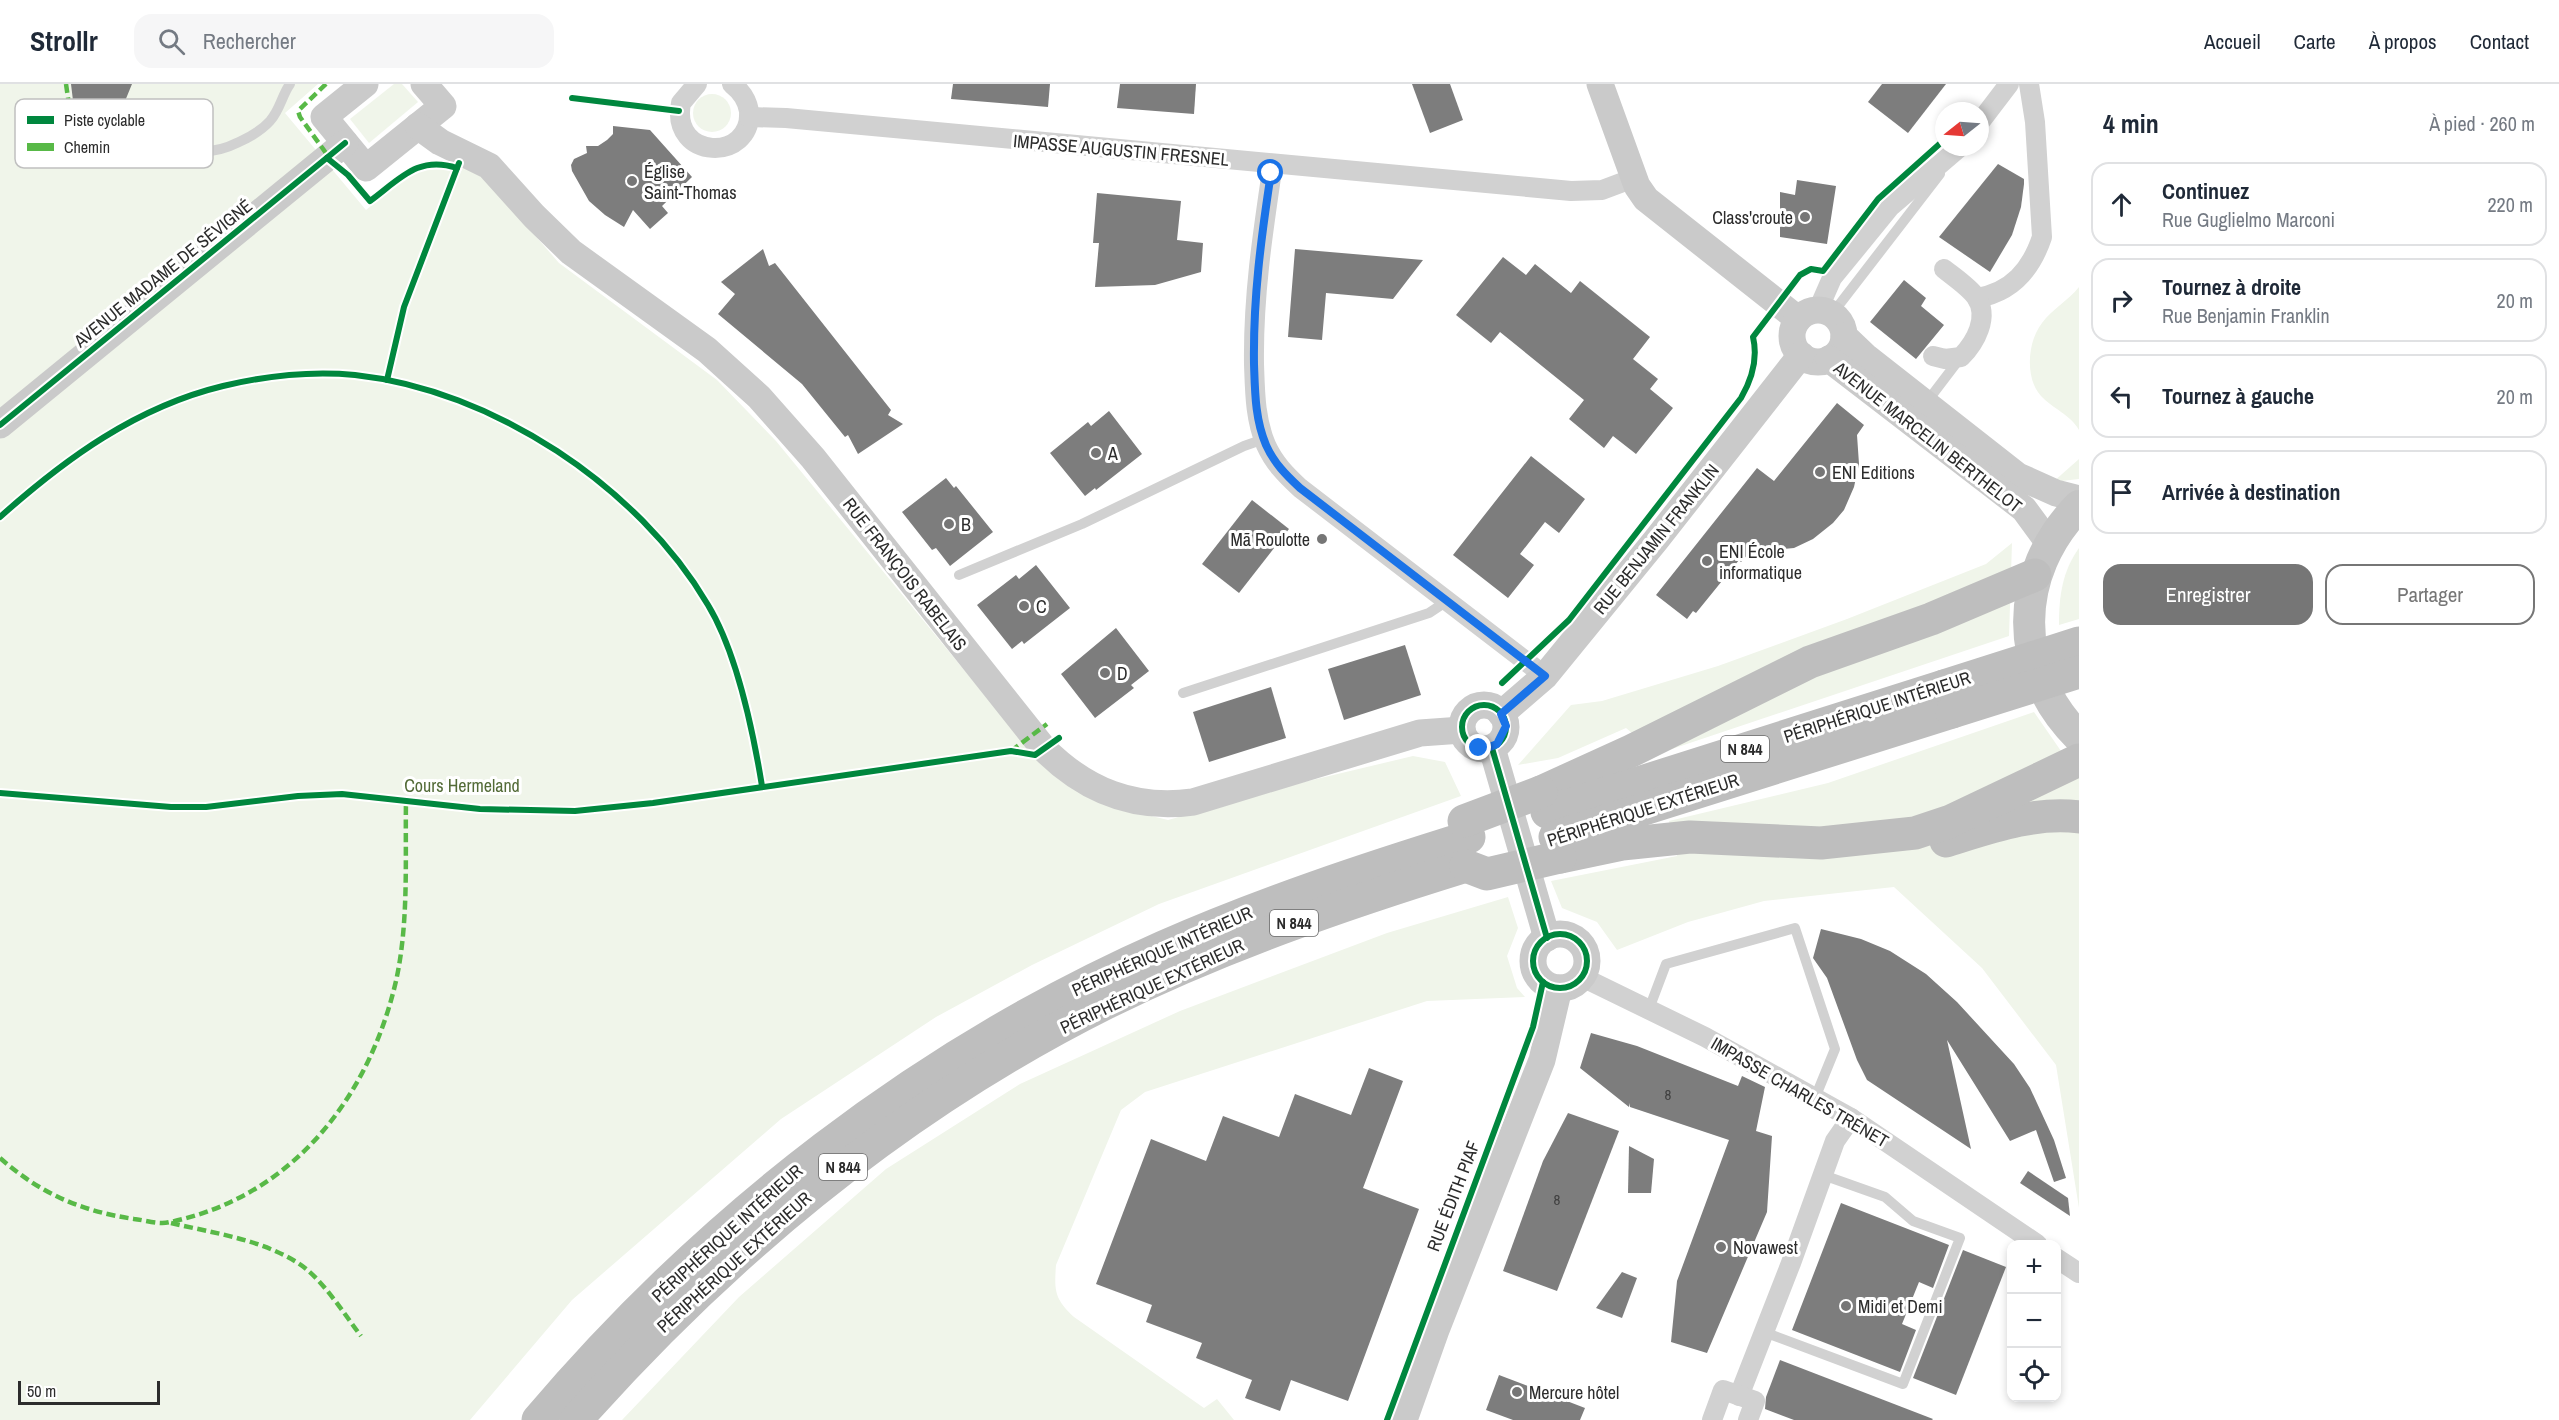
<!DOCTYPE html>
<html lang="fr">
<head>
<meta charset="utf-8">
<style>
	body { margin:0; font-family:"Archivo Narrow",sans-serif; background:#f6f6f7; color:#1f2937 }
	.controls { position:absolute; right:18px; bottom:18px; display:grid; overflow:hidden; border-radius:12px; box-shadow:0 3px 9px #0003 }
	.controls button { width:54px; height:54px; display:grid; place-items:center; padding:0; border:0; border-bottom:2px solid #e0e1e3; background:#fff; color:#1f2937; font:30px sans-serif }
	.compass { position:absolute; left:1935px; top:18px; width:54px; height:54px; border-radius:50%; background:#fff; box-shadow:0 3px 9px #0003; rotate:253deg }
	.scale { position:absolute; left:18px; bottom:15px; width:142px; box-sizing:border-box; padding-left:6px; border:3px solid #2c2c2c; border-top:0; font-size:16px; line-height:21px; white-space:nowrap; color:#2c2c2c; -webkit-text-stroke:4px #fff; paint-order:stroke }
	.stop { position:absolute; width:18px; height:18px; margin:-14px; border:4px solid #1a73e8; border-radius:50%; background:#fff }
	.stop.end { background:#1a73e8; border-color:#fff; box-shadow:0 2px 6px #0008 }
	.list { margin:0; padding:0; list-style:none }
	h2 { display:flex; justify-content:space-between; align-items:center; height:78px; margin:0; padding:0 24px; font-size:26px }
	h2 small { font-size:20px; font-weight:400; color:#747a83 }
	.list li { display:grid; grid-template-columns:39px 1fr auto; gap:18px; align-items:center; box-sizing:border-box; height:84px; margin:0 12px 12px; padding:0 12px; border:2px solid #e0e1e3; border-radius:18px }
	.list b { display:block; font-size:22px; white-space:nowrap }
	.list p { margin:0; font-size:20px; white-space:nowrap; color:#747a83 }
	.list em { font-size:20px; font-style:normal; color:#747a83 }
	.actions { display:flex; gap:12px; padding:18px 24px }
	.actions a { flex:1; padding:14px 0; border:2px solid #767676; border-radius:18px; text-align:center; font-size:21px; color:#767676 }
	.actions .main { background:#767676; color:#fff }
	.icon { flex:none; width:33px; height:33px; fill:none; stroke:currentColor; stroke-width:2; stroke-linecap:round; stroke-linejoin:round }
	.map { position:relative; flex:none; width:2079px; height:1336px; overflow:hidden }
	header { display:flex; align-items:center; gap:36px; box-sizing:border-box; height:84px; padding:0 30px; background:#fff; border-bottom:2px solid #e0e1e3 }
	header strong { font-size:28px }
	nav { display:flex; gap:33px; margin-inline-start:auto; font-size:21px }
	.search { width:420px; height:54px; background:#f6f6f7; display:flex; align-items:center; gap:15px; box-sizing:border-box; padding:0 21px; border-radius:18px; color:#747a83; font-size:22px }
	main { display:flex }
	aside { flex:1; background:#fff }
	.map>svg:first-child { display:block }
	.green { fill:#f0f5ea }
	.building { fill:#7d7d7d }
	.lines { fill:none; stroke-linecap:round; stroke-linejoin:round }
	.lane { stroke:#d1d1d1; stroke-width:10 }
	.street { stroke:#d1d1d1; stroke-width:20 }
	.secondary { stroke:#cacaca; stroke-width:27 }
	.primary { stroke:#c4c4c4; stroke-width:32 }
	.highway { stroke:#bebebe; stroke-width:33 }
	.highway-bridge { stroke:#bebebe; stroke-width:33 }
	.quiet { stroke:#58b947; stroke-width:4.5; stroke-dasharray:9 4.5; stroke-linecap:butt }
	.cycleway-casing { stroke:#fff; stroke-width:10 }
	.cycleway { stroke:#00873e; stroke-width:6 }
	.route { stroke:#1a73e8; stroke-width:8 }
	.poi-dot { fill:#767676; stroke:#fff; stroke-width:2 }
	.labels { text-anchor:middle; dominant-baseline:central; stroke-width:6; stroke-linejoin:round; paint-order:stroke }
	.number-label { font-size:15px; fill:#404040 }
	.shield { fill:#fff; stroke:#6b6b6b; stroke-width:1.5 }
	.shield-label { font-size:16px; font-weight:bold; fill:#2c2c2c }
	.street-label { font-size:18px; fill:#2c2c2c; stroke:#fff }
	.poi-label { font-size:18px; fill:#2c2c2c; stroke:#fff; text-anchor:start }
	.park-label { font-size:18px; fill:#536b37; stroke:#fff }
	.key { fill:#fff; stroke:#c0c0c0; stroke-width:1.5 }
	.key-label { font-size:16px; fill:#2c2c2c }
</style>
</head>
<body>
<header>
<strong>Strollr</strong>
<div class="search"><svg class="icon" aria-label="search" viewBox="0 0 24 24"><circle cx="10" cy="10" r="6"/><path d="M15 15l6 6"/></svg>Rechercher</div>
<nav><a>Accueil</a><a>Carte</a><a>À propos</a><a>Contact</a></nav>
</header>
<main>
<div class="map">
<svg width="2079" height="1336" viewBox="0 0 2079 1336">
	<rect width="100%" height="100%" fill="#fff"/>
	<g class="green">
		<path d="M0,0H318L285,29L366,126C380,115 411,85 428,83C440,81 450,89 461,87L464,81L484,93L559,179L717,296L776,357L1006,637L1102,720L1168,736L1304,698L1413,672L1445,678L1461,712L1159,820L1032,881L936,933L781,1035L572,1216L470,1336H0Z"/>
		<polygon points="394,0 402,0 418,18 369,59 350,35"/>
		<circle cx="712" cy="29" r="19"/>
		<path d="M2079,203V346C2070,330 2053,325 2041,312C2025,295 2027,258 2042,239C2052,225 2068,217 2079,203Z"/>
		<polygon points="2079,375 2079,395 2053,398"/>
		<polygon points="2012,459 2009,552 1657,670 1626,644 1558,674 1518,681 1571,621 1602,617 1718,582 1847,535 1986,480"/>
		<path d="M2079,464V535L2059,541C2059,512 2062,488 2079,464Z"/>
		<polygon points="2034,628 2061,667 2079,684 2079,1124 2056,981 1982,884 1894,803 1764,817 1688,838 1617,866 1597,838 1562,824 1551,797 1677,772 1669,737 1828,699"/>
		<path d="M1508,813L1518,844L1507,872L1517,904L1525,913L1427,917L1145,1008L1121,1026L1056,1181C1054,1208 1055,1215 1074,1233L1204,1324L1217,1315L1234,1336H622L739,1213L886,1085L1020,1000L1180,927L1387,849Z"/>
	</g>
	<g class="building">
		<polygon points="71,0 132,0 116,39 95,64 86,52 78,58"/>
		<polygon points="953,0 1050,0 1048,23 951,15"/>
		<polygon points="1120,0 1196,0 1194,30 1117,24"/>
		<polygon points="1412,0 1450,0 1463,36 1430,49"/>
		<polygon points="1882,0 1946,0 1908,49 1868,18"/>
		<polygon points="613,42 650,46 692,93 662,122 668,129 650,145 633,126 624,143 605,131 589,117 572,87 571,81 574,75 587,69 586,62 598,62 607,56 613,50"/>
		<polygon points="1998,80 2024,95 2024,100 2021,123 2012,151 1990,188 1939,153"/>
		<polygon points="1797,96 1836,102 1827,160 1780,153 1780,108 1795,111"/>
		<polygon points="1097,109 1181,117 1177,156 1203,159 1201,188 1155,201 1095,203 1099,159 1093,159"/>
		<polygon points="763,165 769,182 775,179 891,326 888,331 903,340 858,370 848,351 845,353 802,300 718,230 735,210 721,198"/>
		<polygon points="1295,165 1423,176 1393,215 1326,209 1322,256 1288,253"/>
		<polygon points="1503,173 1526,191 1535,180 1571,209 1580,197 1650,253 1633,275 1658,295 1650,305 1673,324 1636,370 1613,352 1604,364 1569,335 1584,316 1500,248 1491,259 1456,231"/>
		<polygon points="1904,196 1926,214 1921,222 1944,241 1916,275 1870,238"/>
		<polygon points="1837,319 1864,341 1857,351 1859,380 1854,403 1844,426 1833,439 1813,455 1794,464 1750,468 1741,478 1739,476 1696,529 1693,527 1687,535 1656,511 1757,384 1774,397"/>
		<polygon points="1109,327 1142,370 1096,406 1095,404 1085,412 1050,369 1088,338 1091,342"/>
		<polygon points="1531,372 1585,415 1559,449 1545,438 1520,470 1534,481 1508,514 1453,471"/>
		<polygon points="946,394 954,404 956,402 993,448 950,482 936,464 932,466 902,428"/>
		<polygon points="1252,416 1289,445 1239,509 1202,480"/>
		<polygon points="1036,481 1070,524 1024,560 1022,557 1012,565 977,521 1016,491 1019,495"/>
		<polygon points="1116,544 1149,587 1131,601 1134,604 1095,634 1061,590"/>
		<polygon points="1405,561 1421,611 1344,636 1328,585"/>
		<polygon points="1271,603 1286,654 1209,678 1193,628"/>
		<polygon points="1821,845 1861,855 1890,867 1926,890 1957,918 2014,980 2030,1004 2054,1056 2066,1094 2054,1098 2036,1046 2010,1057 1947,956 1971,1065 1867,996 1857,976 1827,894 1813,874"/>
		<polygon points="1591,949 1637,962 1738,1002 1742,992 1765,1003 1756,1047 1772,1052 1767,1128 1707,1269 1671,1258 1677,1197 1729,1056 1630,1023 1630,1019 1629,1023 1580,984"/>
		<polygon points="1369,984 1403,997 1363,1104 1419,1125 1348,1317 1291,1296 1280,1327 1245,1314 1252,1296 1196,1274 1202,1259 1146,1238 1152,1221 1096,1200 1151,1055 1206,1077 1223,1032 1279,1053 1295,1010 1351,1031"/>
		<polygon points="1568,1029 1619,1047 1557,1207 1503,1187 1543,1077"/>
		<polygon points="1629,1062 1654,1075 1651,1109 1628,1109"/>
		<polygon points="2028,1087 2068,1114 2070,1132 2020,1099"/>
		<polygon points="1841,1119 1949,1161 1933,1204 1919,1198 1902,1240 1916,1246 1900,1288 1792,1246"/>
		<polygon points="1963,1166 2006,1183 1956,1311 1913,1294"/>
		<polygon points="1622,1188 1637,1194 1622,1234 1596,1224"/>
		<polygon points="1780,1276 1933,1335 1932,1336 1794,1336 1765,1325 1766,1313"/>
		<polygon points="1499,1291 1585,1324 1580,1336 1513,1336 1486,1326"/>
	</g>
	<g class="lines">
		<g class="lane">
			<path d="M174,64L124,65L133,45C172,62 197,79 239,58C250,53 262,46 270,37C280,26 282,11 290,0"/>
			<polyline points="1832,230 1940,90"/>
			<polyline points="1926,319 1961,273"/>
			<polyline points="959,491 1082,440 1244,362 1264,355"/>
			<polyline points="1183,609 1429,529 1447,517"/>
			<polyline points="1649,925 1666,880 1795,844 1835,965 1815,1014"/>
			<polyline points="1764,1248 1903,1300 1960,1154 1913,1137 1885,1113 1823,1091"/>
		</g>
		<g class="street">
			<path d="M697,0L681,19C670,77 753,78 749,27C747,15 741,7 732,0"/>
			<polyline points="749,33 786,34 1571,107 1602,106 1634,94"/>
			<polyline points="1980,38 2009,0"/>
			<path d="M1273,80C1263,147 1253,212 1254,280C1255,308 1255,335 1266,361C1274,379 1286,391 1300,404L1545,592"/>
			<path d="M1977,214C2012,208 2031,186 2042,153L2035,38L2029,0"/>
			<polyline points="1818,226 1832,194 1890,123 1960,63"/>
			<path d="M1933,272L1945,275L1961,273C1975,259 1990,233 1976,213C1969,203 1954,193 1944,185"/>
			<polyline points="1582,893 1705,953 1851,1034 2037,1160"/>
			<polyline points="2056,1174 2079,1189"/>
			<polyline points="1739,1312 1791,1179 1835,1057 1851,1034"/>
			<polyline points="1712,1336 1723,1306 1755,1317 1748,1336"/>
		</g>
		<g class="secondary">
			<polyline points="365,0 324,33 366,84 443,22 424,0"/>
			<polyline points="1600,0 1637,102 1646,115 1798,235"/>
			<path d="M418,42L440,58L489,82L534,132L571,168L707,266L759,313L813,374L1044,665C1086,707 1134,726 1193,718L1420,649L1462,646"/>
			<circle cx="1818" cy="252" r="26"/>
			<polyline points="1844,252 1865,272 2018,392 2056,409 2079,415"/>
			<polyline points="1829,275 2024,425 2049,459"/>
			<polyline points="0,341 345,59"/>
			<circle cx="1484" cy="643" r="22"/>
			<polyline points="1501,630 1545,592 1656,456 1801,271"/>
			<polyline points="1492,664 1547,854"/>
			<circle cx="1560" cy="877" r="27"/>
			<polyline points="1404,1336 1436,1246 1542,976 1559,904"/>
		</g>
		<path class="primary" d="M2079,422C2013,489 2012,587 2079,653"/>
		<g class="highway">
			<polyline points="1541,708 1631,667 1810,578 1931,535 2035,491"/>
			<polyline points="1547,728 1944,602"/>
			<polyline points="1555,753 1952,628"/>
			<path d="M1946,757C1988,744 2035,727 2079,733"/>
			<polyline points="1560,773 1622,760 1690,753 1821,759 1915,749 1951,737 2079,676"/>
			<path d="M538,1336C708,1135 923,969 1163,863C1263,819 1366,785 1469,753"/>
			<path d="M576,1336C727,1166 902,1021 1106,919C1222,862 1343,820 1466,782"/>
		</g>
		<g class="highway-bridge">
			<polyline points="1944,602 2079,559"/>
			<polyline points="1952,628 2079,588"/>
			<polyline points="1464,737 1541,708"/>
			<polyline points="1466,782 1487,790 1560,773"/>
		</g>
		<g class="quiet">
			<polyline points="66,0 78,83"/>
			<polyline points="326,0 298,27 300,33 331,76"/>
			<polyline points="1011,667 1047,640"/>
			<path d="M0,1074C41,1110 81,1127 134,1135C145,1136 159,1141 170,1138C292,1113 369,1014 396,897C409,838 405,775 406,716"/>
			<path d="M171,1139C213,1149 260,1155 298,1179C322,1194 344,1230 361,1252"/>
		</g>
		<defs>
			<g id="cycleway">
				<polyline points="572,14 679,27"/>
				<path d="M327,74L348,91L370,117C400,95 418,71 457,84"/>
				<polyline points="387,296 404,223 459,79"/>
				<polyline points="0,341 345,59"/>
				<path d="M0,433C65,375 136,323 223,302C265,292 312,287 355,291C493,306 638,402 708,521C737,569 753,647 762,702"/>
				<path d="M1502,599L1569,536L1741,314C1752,295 1758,274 1753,253L1800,191L1811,185L1823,187L1878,115L1944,56"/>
				<circle cx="1484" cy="643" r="22"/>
				<polyline points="1492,664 1547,854"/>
				<polyline points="0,709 171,723 206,723 298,712 342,710 480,725 575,727 653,719 1011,667 1035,671 1059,654"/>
				<circle cx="1560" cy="877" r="27"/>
				<polyline points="1387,1336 1533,943 1543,898"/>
			</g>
		</defs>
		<use href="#cycleway" class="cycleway-casing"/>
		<use href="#cycleway" class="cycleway"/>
	</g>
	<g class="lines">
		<path class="route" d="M1271,89C1261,154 1253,215 1254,280C1255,308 1255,335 1266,361C1274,379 1286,391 1300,404L1545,592L1501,630L1506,642L1497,660L1485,665L1479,664"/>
	</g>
	<g class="poi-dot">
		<circle cx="632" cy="97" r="6"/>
		<circle cx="1805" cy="133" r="6"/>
		<circle cx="1096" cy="369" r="6"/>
		<circle cx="1820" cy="388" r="6"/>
		<circle cx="949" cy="440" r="6"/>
		<circle cx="1322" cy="455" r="6"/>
		<circle cx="1707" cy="477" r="6"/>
		<circle cx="1024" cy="522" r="6"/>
		<circle cx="1105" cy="589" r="6"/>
		<circle cx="1721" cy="1163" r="6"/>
		<circle cx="1846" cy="1222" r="6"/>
		<circle cx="1517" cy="1308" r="6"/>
	</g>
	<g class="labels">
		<g class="number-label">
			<text x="1668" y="1010">8</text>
			<text x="1557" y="1115">8</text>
		</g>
		<g class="shield">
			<rect x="1721" y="652" width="48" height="26" rx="4.5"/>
			<rect x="1270" y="826" width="48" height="26" rx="4.5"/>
			<rect x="819" y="1070" width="48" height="26" rx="4.5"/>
		</g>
		<g class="shield-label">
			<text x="1745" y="665">N 844</text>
			<text x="1294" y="839">N 844</text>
			<text x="843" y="1083">N 844</text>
		</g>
		<g class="street-label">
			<text transform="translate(1121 66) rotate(5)">IMPASSE AUGUSTIN FRESNEL</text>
			<text transform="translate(163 189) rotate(-39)">AVENUE MADAME DE SÉVIGNÉ</text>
			<text transform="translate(1928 353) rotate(38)">AVENUE MARCELIN BERTHELOT</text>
			<text transform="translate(1656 455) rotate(-51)">RUE BENJAMIN FRANKLIN</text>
			<text transform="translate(905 490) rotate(52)">RUE FRANÇOIS RABELAIS</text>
			<text transform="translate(1877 623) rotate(-18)">PÉRIPHÉRIQUE INTÉRIEUR</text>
			<text transform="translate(1643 726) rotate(-18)">PÉRIPHÉRIQUE EXTÉRIEUR</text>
			<text transform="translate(1162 867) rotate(-24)">PÉRIPHÉRIQUE INTÉRIEUR</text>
			<text transform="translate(1152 902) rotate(-25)">PÉRIPHÉRIQUE EXTÉRIEUR</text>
			<text transform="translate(1800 1008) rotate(30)">IMPASSE CHARLES TRÉNET</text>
			<text transform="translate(1453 1112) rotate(-69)">RUE ÉDITH PIAF</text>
			<text transform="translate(727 1149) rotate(-42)">PÉRIPHÉRIQUE INTÉRIEUR</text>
			<text transform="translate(734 1178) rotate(-42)">PÉRIPHÉRIQUE EXTÉRIEUR</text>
		</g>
		<g class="poi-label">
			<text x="644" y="87">Église<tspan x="644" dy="21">Saint-Thomas</tspan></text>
			<text x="1793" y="133" text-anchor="end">Class'croute</text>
			<text x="1108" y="369">A</text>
			<text x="1832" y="388">ENI Editions</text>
			<text x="961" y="440">B</text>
			<text x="1310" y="455" text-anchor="end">Mã Roulotte</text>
			<text x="1719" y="467">ENI École<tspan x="1719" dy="21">informatique</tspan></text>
			<text x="1036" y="522">C</text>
			<text x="1117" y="589">D</text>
			<text x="1733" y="1163">Novawest</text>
			<text x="1858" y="1222">Midi et Demi</text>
			<text x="1529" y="1308">Mercure hôtel</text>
		</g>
		<g class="park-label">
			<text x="462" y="701">Cours Hermeland</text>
		</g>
	</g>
	<rect x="15" y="15" width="198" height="69" rx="9" class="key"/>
	<rect x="27" y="32" width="27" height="8" fill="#00873e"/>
	<rect x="27" y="59" width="27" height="8" fill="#58b947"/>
	<g class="key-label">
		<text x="64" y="42">Piste cyclable</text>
		<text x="64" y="69">Chemin</text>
	</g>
</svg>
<div class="controls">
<button>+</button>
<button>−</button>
<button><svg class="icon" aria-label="locate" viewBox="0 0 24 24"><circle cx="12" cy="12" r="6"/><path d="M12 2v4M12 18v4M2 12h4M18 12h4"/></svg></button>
</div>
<svg class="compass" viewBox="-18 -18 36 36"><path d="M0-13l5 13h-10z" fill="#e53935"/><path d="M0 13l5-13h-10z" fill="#747a83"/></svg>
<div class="scale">50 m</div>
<div class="stop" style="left:1271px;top:89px"></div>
<div class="stop end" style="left:1479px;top:664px"></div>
</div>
<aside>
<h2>4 min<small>À pied · 260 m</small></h2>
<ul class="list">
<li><svg class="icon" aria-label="ahead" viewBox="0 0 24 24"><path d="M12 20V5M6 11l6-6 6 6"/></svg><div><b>Continuez</b><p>Rue Guglielmo Marconi</p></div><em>220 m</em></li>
<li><svg class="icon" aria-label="right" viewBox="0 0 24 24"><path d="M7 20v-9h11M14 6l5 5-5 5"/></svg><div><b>Tournez à droite</b><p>Rue Benjamin Franklin</p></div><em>20 m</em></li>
<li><svg class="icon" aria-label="left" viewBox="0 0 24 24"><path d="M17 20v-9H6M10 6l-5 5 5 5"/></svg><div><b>Tournez à gauche</b></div><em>20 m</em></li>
<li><svg class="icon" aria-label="arrive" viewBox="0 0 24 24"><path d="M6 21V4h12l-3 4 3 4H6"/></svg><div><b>Arrivée à destination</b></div></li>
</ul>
<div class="actions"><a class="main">Enregistrer</a><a>Partager</a></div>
</aside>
</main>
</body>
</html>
